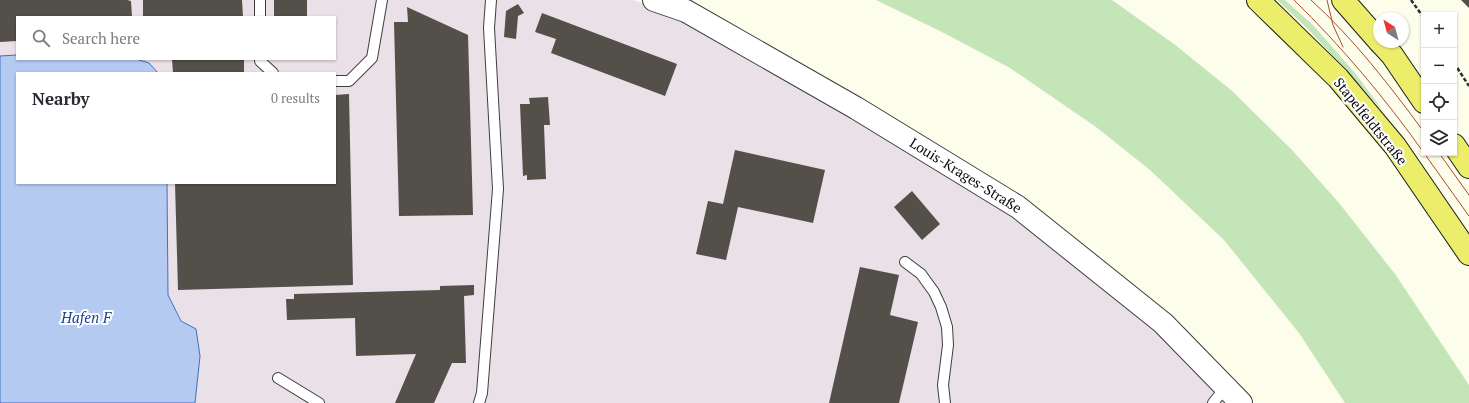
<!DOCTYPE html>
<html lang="en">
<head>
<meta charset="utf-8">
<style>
	body { margin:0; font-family:"PT Serif",serif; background:#f7f7f7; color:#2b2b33 }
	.controls { position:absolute; right:12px; top:12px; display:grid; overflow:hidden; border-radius:0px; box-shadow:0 1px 3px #0004 }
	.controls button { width:36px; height:36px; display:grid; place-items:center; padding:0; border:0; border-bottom:1px solid #e1e1e2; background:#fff; color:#2b2b33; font:20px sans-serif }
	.compass { position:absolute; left:1373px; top:12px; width:36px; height:36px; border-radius:50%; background:#fff; box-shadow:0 1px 3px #0004; rotate:324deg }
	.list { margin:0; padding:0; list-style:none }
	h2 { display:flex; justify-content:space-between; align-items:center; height:52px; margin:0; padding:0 16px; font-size:17px }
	h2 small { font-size:13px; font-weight:400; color:#7c7c81 }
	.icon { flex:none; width:22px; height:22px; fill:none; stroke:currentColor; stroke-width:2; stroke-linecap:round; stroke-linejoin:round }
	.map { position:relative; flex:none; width:1469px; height:403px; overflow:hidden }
	.search { position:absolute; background:#fff; box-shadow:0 1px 3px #0004; left:16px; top:16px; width:320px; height:44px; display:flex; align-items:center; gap:10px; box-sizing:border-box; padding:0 14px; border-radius:0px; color:#7c7c81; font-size:15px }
	.panel { position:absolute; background:#fff; box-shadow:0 1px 3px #0004; left:16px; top:72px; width:320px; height:112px; border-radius:0px }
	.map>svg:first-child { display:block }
	.industrial { fill:#eae0e8 }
	.green { fill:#c4e5b8 }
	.water { fill:#b4caf1; stroke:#416dc2 }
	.building { fill:#534f49 }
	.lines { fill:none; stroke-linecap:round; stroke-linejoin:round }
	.service-casing { stroke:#3e3e3e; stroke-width:12 }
	.tertiary-casing { stroke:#3e3e3e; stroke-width:24 }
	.primary-casing { stroke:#1c1c1c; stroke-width:24 }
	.path { stroke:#2d2d2d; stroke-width:2.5; stroke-dasharray:4 2; stroke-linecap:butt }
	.service { stroke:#fff; stroke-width:10 }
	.tertiary { stroke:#fff; stroke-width:22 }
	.primary { stroke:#ebed6b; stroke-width:22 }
	.tram { stroke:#b04a2f; stroke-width:1 }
	.labels { text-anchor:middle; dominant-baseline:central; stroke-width:4; stroke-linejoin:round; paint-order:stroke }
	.street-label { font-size:14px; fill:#0b0b0b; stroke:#fff }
	.water-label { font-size:15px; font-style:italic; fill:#204392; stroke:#fff }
</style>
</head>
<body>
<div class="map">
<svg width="1469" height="403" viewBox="0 0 1469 403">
	<rect width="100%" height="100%" fill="#fcfdeb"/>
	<polygon class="industrial" points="0,0 633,0 684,17 1014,212 1158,328 1226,403 195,403 200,356 168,295 167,183 335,183 335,73 158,73 149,63 136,59 335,59 335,17 17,17 17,55 0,56"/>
	<g class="green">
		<polygon points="876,0 1112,0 1174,44 1231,90 1293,151 1339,203 1395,274 1469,385 1469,403 1345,403 1299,333 1224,240 1150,170 1096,127 1010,68 942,32"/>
		<polygon points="1277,0 1285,0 1313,25 1355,73 1384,112 1308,29"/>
	</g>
	<polygon class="water" points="17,55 17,59 136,59 149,63 158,73 17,73 17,183 167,183 168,295 181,321 196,329 200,356 195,403 0,403 0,56"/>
	<g class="building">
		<polygon points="0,0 127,0 131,1 132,17 17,17 17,41 0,42"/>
		<polygon points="143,0 242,0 243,17 143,17"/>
		<rect x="274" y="0" width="33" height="17"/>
		<polygon points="1461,0 1469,0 1469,8"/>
		<polygon points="518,4 524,13 518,16 516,39 504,37 506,11"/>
		<polygon points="407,7 468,35 473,215 399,216 394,22 408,22"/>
		<polygon points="542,13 677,64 665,96 551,53 556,39 535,32"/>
		<polygon points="172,59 244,59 244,73 173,73"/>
		<polygon points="349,94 353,285 178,290 175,183 335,183 335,95"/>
		<polygon points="548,97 550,125 544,125 546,179 527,180 527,175 523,176 520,104 530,104 529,98"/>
		<polygon points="735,150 825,170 813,223 738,207 726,260 696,254 708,201 723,204"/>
		<polygon points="912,191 940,224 922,240 894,207"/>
		<polygon points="860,267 899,275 890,315 918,322 899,403 829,403"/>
		<polygon points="474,285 474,295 464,296 466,363 452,363 434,403 395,403 416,354 356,356 355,318 287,320 286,299 294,299 294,294 440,290 440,286"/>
	</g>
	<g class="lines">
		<defs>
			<g id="service">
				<polyline points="260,17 260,0"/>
				<polyline points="260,59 260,61 273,73"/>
				<polyline points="335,81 349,81 372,58 382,0"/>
				<polyline points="905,262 921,274 934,292 941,307 947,327 948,345 943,385 945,403"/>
				<polyline points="278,378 319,403"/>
				<polyline points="479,403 482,393 498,189 489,28 491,0"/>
				<polyline points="1213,403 1226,387"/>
			</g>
			<polyline id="tertiary" points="654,0 686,11 856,108 1018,207 1163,323 1241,403"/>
			<g id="primary">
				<polyline points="1258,0 1338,78 1395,146 1469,254"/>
				<polyline points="1343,0 1379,41"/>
				<polyline points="1380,42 1392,55 1424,102"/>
				<polyline points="1454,145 1469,167"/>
			</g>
		</defs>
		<use href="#service" class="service-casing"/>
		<use href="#tertiary" class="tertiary-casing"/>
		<use href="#primary" class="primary-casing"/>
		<g class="path">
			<polyline points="1411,0 1424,18"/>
			<polyline points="1454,63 1469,86"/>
		</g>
		<use href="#service" class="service"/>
		<use href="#tertiary" class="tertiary"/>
		<use href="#primary" class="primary"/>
		<g class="tram">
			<path d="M1294,0C1342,47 1385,98 1424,153"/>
			<path d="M1311,0C1354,39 1390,86 1424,132"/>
			<polyline points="1327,0 1333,25 1343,47"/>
			<polyline points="1424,153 1469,216"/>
			<polyline points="1439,153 1469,195"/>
		</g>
	</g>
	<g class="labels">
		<g class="street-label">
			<text transform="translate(1371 121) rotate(51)">Stapelfeldtstraße</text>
			<text transform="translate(966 175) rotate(32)">Louis-Krages-Straße</text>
		</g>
		<g class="water-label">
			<text x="86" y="317">Hafen F</text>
		</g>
	</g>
</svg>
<div class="controls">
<button>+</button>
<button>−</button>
<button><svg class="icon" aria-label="locate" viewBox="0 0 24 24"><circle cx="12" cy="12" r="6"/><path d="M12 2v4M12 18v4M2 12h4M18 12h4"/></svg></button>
<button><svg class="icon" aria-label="layers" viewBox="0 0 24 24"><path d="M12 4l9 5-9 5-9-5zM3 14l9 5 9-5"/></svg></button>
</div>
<svg class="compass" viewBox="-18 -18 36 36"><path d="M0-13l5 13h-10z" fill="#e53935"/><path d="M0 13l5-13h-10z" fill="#7c7c81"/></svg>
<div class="search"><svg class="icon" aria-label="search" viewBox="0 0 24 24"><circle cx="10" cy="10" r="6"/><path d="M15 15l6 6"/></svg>Search here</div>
<section class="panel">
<h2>Nearby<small>0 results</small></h2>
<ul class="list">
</ul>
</section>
</div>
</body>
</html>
